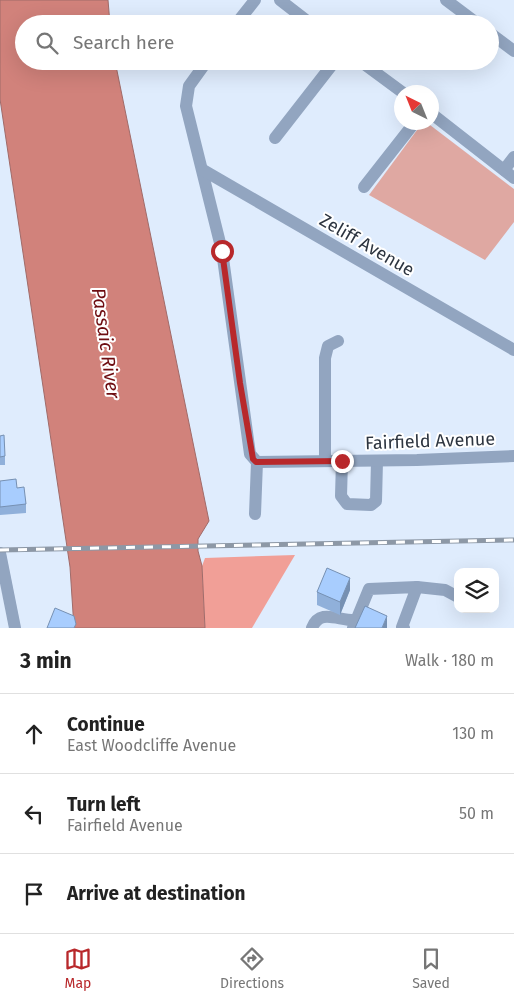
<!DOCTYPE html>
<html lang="en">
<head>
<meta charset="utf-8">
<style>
	body { margin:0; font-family:"Fira Sans",sans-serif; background:#f2f2f2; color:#222 }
	.controls { position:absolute; right:15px; bottom:15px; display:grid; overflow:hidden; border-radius:10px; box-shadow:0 5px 20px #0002 }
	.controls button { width:45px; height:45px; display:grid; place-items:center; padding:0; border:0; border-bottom:1px solid #e0e0e0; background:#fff; color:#222; font:25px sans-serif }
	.compass { position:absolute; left:394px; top:85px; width:45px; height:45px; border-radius:50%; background:#fff; box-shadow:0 5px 20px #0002; rotate:317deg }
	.stop { position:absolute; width:15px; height:15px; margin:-11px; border:4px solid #b8282b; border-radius:50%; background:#fff }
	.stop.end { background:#b8282b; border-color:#fff; box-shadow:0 1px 5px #0008 }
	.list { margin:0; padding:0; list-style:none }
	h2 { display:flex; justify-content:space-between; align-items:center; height:65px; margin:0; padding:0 20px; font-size:21px }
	h2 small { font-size:16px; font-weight:400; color:#767676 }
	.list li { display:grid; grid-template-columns:32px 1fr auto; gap:15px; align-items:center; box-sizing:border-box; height:80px; padding:0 20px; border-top:1px solid #e0e0e0 }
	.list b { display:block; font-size:19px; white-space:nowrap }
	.list p { margin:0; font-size:16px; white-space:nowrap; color:#767676 }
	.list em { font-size:16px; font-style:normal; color:#767676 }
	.icon { flex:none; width:28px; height:28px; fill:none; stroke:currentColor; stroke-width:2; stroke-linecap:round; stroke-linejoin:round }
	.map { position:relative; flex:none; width:514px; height:628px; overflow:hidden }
	.search { position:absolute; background:#fff; box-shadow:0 5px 20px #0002; left:15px; right:15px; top:15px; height:55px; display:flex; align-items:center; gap:12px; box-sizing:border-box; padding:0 18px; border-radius:28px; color:#767676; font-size:19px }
	.sheet { height:305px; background:#fff }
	nav { display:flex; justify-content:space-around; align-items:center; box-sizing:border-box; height:70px; border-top:1px solid #e0e0e0; background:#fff; font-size:14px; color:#767676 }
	nav a { display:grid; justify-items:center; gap:2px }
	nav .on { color:#b8282b }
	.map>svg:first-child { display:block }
	.green { fill:#dfa8a2 }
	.forest { fill:#f19f97 }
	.water { fill:#d1827b; stroke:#a06b69 }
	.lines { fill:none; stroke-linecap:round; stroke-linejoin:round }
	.minor { stroke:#92a5c0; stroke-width:12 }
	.rail-casing { stroke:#8d98a6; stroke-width:5 }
	.rail { stroke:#fff; stroke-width:3; stroke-dasharray:9; stroke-linecap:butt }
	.wall { fill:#90b0da }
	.shaded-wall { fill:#7690b2 }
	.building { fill:#a8cdfe; stroke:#7690b2 }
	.route { stroke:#b8282b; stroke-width:6 }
	.labels { text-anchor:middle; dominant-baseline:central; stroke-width:4; stroke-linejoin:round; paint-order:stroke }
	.street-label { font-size:18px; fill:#2d3540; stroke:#fff }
	.water-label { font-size:19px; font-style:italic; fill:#6e0d11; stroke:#fff }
</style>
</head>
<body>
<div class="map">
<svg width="514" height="628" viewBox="0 0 514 628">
	<rect width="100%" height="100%" fill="#dfecfd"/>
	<polygon class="green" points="430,125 514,189 514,222 485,260 369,195 420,126"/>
	<polygon class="forest" points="295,555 252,628 205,628 202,566 205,558"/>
	<polygon class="water" points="0,0 108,0 110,24 24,24 24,61 115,61 209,521 198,539 198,551 202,566 205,628 74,628 70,567 0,99"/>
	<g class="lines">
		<g class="minor">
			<polyline points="280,0 311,24"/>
			<polyline points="446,0 478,24"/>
			<polyline points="236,24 255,0"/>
			<polyline points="490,33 514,51"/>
			<polyline points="207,61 189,86 186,106 222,251 250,454 257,462"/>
			<polyline points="360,61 402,92"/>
			<polyline points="432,114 514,178"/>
			<polyline points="275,138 335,61"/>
			<polyline points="203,170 514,350"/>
			<polyline points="504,170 514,157"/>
			<polyline points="364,187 415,122"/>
			<polyline points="325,461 325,358 328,346 338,341"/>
			<polyline points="342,461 341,496 347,504 371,505 376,501 377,461"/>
			<polyline points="257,462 417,460 514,456"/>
			<polyline points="255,514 257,462"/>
			<polyline points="0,553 15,628"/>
			<polyline points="417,587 445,590 458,597"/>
			<path d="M312,628C320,607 340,622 357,620"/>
			<polyline points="353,628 369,589 417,587 402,627 404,628"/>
		</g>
		<defs>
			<polyline id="rail" points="0,550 514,540"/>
		</defs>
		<use href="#rail" class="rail-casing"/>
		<use href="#rail" class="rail"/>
	</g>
	<g class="wall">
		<polygon points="0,436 5,456 5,465 0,465"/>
		<polygon points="0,481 17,488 26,504 26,513 0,515"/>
		<polygon points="350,590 340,615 317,605 317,592"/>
	</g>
	<g class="shaded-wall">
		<polygon points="350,578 350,590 340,615 340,602"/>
		<polygon points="387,616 387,628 382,628"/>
	</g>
	<g class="building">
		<polygon points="4,435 5,456 0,457 0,436"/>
		<polygon points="16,479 17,488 24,487 26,504 0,507 0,481"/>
		<polygon points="327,568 350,578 340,602 317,592"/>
		<polygon points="365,606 387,616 382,628 355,628"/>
		<polygon points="55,608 74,616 76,624 74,628 47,628"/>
	</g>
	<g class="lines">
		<polyline class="route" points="222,251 240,383 253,459 256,462 342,461"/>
	</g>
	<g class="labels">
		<g class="street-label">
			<text transform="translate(367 245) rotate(30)">Zeliff Avenue</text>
			<text transform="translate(430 441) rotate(-2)">Fairfield Avenue</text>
		</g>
		<g class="water-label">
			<text transform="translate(106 343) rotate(82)">Passaic River</text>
		</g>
	</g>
</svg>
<div class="controls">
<button><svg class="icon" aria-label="layers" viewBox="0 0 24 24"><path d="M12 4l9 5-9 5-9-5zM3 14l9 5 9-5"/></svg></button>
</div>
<svg class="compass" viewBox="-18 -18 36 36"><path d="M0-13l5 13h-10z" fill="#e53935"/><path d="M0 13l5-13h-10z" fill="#767676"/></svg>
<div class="stop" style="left:222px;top:251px"></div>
<div class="stop end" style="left:342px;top:461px"></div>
<div class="search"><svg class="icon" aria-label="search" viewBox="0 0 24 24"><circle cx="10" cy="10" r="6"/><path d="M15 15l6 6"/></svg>Search here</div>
</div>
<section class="sheet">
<h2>3 min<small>Walk · 180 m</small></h2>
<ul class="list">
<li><svg class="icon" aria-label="ahead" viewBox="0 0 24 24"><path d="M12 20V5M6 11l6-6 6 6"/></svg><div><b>Continue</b><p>East Woodcliffe Avenue</p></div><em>130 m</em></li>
<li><svg class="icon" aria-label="left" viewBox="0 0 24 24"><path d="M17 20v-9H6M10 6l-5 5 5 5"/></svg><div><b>Turn left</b><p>Fairfield Avenue</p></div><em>50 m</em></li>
<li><svg class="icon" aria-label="arrive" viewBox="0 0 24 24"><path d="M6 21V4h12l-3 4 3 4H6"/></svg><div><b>Arrive at destination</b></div></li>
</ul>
</section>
<nav>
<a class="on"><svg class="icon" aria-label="map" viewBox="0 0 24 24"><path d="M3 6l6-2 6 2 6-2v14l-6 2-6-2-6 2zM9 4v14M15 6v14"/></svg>Map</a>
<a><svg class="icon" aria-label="directions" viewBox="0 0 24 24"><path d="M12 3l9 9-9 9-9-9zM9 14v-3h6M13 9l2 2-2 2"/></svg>Directions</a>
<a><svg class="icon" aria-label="saved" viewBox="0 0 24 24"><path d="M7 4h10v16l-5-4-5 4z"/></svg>Saved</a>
</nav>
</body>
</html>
